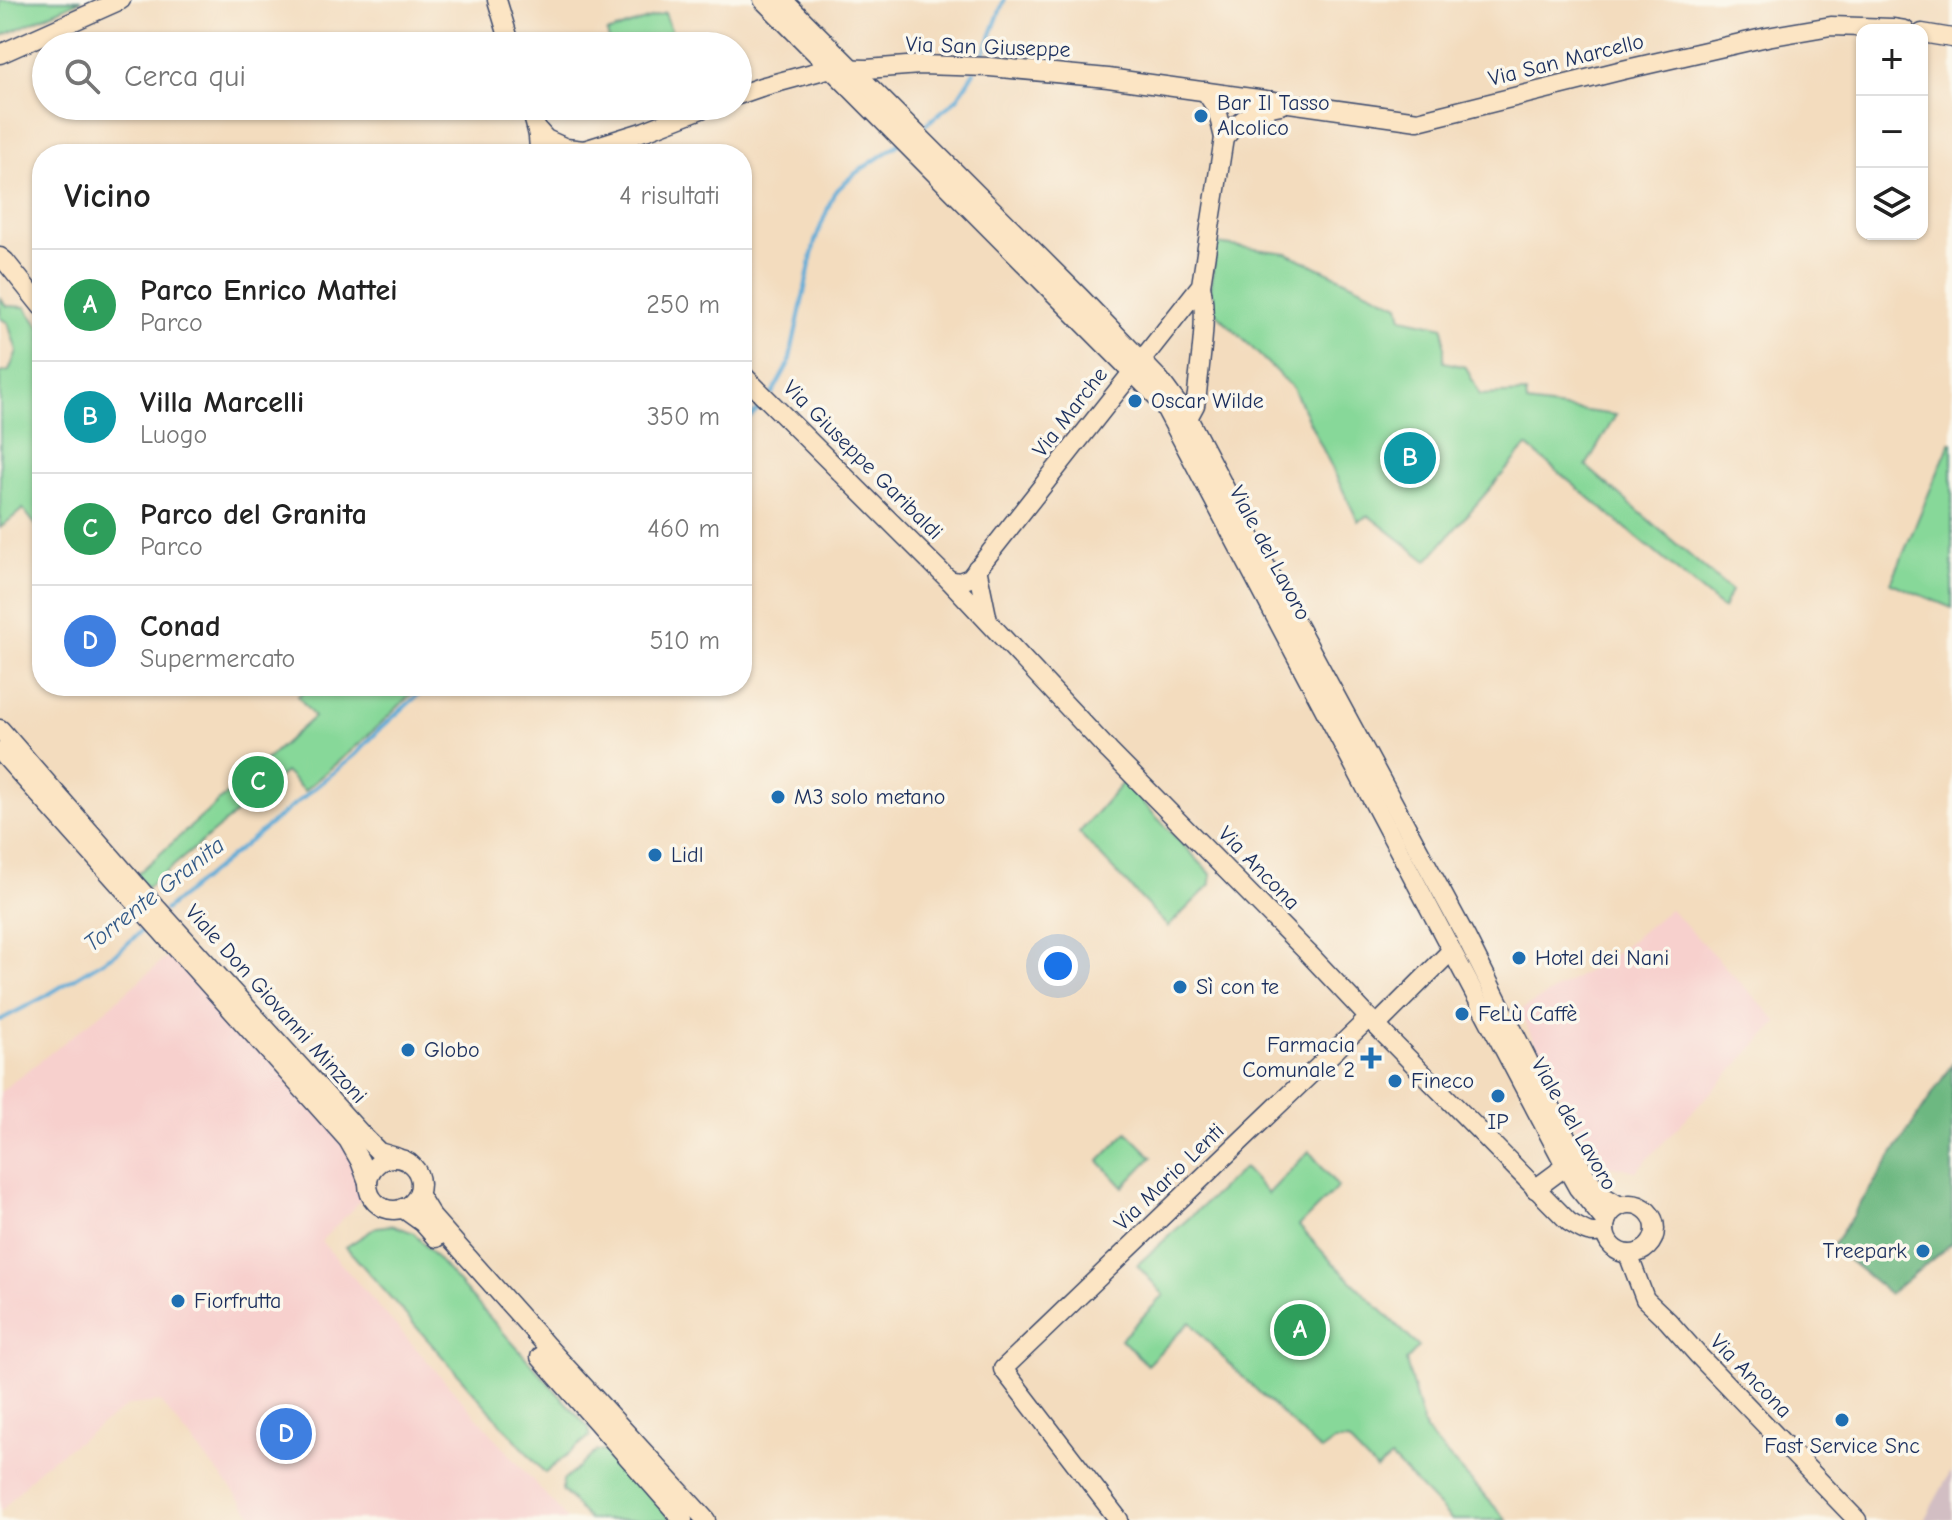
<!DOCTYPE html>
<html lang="it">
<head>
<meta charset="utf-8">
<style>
	body { margin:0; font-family:"Comic Neue",sans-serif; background:#f2f2f2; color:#222 }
	.controls { position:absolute; right:24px; top:24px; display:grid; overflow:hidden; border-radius:16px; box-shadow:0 2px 6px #0004 }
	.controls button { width:72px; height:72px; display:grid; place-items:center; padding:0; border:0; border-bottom:2px solid #e0e0e0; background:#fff; color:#222; font:40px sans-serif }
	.you { position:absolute; left:1058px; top:966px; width:28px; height:28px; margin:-20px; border:6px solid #fff; border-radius:50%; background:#1a73e8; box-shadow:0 0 0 12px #1a73e833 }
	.badge { display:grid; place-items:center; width:52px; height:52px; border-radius:50%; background:#0b8043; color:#fff; font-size:26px; font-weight:700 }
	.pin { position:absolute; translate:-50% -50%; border:4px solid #fff; box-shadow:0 2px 8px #0006 }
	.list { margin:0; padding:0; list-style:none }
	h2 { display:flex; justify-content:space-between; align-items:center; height:104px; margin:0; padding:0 32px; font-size:34px }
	h2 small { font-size:26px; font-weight:400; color:#767676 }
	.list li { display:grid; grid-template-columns:52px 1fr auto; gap:24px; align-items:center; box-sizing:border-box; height:112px; padding:0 32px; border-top:2px solid #e0e0e0 }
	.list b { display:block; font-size:30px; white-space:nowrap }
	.list p { margin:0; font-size:26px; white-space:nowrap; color:#767676 }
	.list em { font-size:26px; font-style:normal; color:#767676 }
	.icon { flex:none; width:44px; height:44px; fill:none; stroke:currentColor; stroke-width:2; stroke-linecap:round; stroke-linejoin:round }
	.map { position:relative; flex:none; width:1952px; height:1520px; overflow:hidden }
	.search { position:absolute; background:#fff; box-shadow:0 2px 6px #0004; left:32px; top:32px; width:720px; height:88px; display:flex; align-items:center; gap:20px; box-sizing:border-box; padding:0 28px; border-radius:44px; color:#767676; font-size:30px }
	.panel { position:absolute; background:#fff; box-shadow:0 2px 6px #0004; left:32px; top:144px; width:720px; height:552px; border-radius:32px }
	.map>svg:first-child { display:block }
	.built { fill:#f7d0cd }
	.industrial { fill:#d2bec3 }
	.green { fill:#87d899; stroke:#51847c; stroke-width:2 }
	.forest { fill:#6db881; stroke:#447470; stroke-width:2 }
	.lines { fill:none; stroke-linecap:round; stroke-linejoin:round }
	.stream { stroke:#5fabd7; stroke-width:4 }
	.secondary-casing { stroke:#3b496c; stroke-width:21 }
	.secondary { stroke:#fce5c4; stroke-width:18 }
	.poi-dot { fill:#1f6fb2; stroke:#fbf7ec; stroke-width:3 }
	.labels { text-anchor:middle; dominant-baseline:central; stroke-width:7; stroke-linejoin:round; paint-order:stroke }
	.street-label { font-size:22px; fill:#1b2f5e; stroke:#fbf7ec }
	.poi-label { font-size:22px; fill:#1b2f5e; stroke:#fbf7ec; text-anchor:start }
	.water-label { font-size:24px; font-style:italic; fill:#335a88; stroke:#fbf7ec }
</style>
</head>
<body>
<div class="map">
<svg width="1952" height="1520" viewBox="0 0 1952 1520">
	<rect width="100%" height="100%" fill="#fbf7ec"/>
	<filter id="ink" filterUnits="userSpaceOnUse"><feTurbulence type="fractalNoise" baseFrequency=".0125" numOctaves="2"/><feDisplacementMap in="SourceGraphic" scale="16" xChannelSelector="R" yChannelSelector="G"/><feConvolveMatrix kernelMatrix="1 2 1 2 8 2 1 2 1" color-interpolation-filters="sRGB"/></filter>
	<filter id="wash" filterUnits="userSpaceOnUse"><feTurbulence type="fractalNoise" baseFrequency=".006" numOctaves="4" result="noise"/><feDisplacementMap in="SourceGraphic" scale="32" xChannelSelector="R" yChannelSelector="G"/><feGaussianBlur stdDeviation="1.8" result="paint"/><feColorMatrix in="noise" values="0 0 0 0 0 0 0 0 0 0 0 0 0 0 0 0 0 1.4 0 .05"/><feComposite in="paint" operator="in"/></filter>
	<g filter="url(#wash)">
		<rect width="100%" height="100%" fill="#f3dcbe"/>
		<g class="built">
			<polygon points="1670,909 1778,1022 1636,1171 1594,1162 1519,1011 1608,959"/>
			<polygon points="177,948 348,1140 368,1182 369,1192 321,1241 568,1520 257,1520 160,1402 129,1405 40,1468 0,1512 0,1092 103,1012"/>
		</g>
		<polygon class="industrial" points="1952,1471 1952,1520 1924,1520 1949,1475"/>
		<g class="green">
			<polygon points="0,0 81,0 0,37"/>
			<polygon points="665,13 676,44 671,46 611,46 607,33"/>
			<polygon points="1216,244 1287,253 1399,305 1402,318 1444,327 1444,362 1466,367 1480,395 1526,393 1527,403 1616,415 1586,466 1731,591 1723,609 1527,446 1427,561 1369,516 1358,521 1293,388 1209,306"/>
			<polygon points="0,298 6,306 25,307 42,330 42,533 23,509 0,528 0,373 9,371 17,351 8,323 0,318"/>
			<polygon points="1950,443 1952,443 1952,608 1891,583"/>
			<polygon points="311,686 420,686 360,743 304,791 285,772 147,888 135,876 314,717 298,696"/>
			<polygon points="1123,782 1211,874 1211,884 1168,927 1079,833"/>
			<polygon points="1127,1132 1152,1157 1123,1187 1099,1161"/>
			<polygon points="1309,1151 1338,1187 1299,1226 1330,1260 1419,1347 1406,1361 1425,1431 1507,1520 1452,1520 1391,1458 1376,1470 1348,1441 1335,1441 1321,1451 1226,1361 1190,1322 1147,1365 1121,1339 1164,1295 1137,1265 1244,1168 1268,1194"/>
			<polygon points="393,1225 414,1233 589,1428 590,1436 545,1473 346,1247 377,1227"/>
			<polygon points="597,1451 610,1451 672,1520 589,1520 562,1490 563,1481"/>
		</g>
		<polygon class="forest" points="1952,1064 1952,1243 1890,1294 1832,1247"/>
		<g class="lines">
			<g class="stream">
				<polyline points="981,61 1004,0"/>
				<polyline points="920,129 957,99 974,72"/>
				<polyline points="772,394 789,363 815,241 834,193 853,175 900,143"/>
				<polyline points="742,420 751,416 763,404"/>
				<polyline points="165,910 355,755 380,729 428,686"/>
				<polyline points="0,1020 44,997 118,952 149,924"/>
			</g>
		</g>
	</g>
	<g filter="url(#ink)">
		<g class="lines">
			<defs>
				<g id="secondary">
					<polyline points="497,0 511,46"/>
					<polyline points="763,0 1162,402 1564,1163 1578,1188 1606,1222"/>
					<polyline points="783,0 1080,297 1160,380 1188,418 1282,597 1466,937 1586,1176 1603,1196 1620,1206"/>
					<polyline points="1922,33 1952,38"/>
					<polyline points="0,54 121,0"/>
					<polyline points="738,95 761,87 831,68 867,69 920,65 990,67 1108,78 1418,121 1623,70 1767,37 1831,26 1892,28 1905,30"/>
					<path d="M530,106C534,122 541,137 538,154"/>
					<polyline points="537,129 546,139 566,148 584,150 645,131 709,106"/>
					<path d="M1224,138C1243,117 1254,110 1281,105"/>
					<polyline points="0,257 5,261 42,307"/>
					<path d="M742,374L949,580L1109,751L1308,953L1386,1036L1569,1222C1581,1229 1591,1237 1605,1231"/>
					<path d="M1188,418L1195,405L1197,394C1200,358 1208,320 1201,285"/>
					<polyline points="977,568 988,621"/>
					<polyline points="949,580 959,582 970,578 1201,285 1224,138 1217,109 1205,91"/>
					<polyline points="0,729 143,893 364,1137 379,1152 396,1157"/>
					<polyline points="0,751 348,1140 360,1161 368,1182"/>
					<polyline points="1376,1026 1452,950"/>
					<circle cx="394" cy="1184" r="26"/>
					<polyline points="1535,1189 1558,1172 1564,1163"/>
					<polyline points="418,1194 432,1217 546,1345 706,1520"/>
					<circle cx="1630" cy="1229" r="25"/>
					<polyline points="402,1208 423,1223 436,1238"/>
					<polyline points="1628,1254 1645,1299 1668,1321 1698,1355 1857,1520"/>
					<polyline points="540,1357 683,1520"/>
					<polyline points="1119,1520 1003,1369 1369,1018"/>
				</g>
			</defs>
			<use href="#secondary" class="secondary-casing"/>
			<use href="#secondary" class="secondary"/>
		</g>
	</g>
	<g class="poi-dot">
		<circle cx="1201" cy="116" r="8"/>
		<circle cx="1135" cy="401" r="8"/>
		<circle cx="778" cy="797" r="8"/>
		<circle cx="655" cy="855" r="8"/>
		<circle cx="1519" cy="958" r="8"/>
		<circle cx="1180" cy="987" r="8"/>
		<circle cx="1462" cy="1014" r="8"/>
		<circle cx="408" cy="1050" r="8"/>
		<path d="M1367 1046h8v8h8v8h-8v8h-8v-8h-8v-8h8z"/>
		<circle cx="1395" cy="1081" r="8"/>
		<circle cx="1498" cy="1096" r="8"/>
		<circle cx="1923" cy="1251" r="8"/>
		<circle cx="178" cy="1301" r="8"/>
		<circle cx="1842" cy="1420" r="8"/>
	</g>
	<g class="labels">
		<g class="street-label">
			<text transform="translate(988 47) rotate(2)">Via San Giuseppe</text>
			<text transform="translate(1566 60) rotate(-14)">Via San Marcello</text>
			<text transform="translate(1070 412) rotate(-52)">Via Marche</text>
			<text transform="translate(863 460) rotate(45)">Via Giuseppe Garibaldi</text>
			<text transform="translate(1270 553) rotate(62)">Viale del Lavoro</text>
			<text transform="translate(1259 868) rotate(46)">Via Ancona</text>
			<text transform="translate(276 1004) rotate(48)">Viale Don Giovanni Minzoni</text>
			<text transform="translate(1574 1124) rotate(60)">Viale del Lavoro</text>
			<text transform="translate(1169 1177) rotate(-44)">Via Mario Lenti</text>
			<text transform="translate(1751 1376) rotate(46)">Via Ancona</text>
		</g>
		<g class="poi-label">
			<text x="1217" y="103">Bar Il Tasso<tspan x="1217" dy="25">Alcolico</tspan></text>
			<text x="1151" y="401">Oscar Wilde</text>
			<text x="794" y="797">M3 solo metano</text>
			<text x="671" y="855">Lidl</text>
			<text x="1535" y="958">Hotel dei Nani</text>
			<text x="1196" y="987">Sì con te</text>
			<text x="1478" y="1014">FeLù Caffè</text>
			<text x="1355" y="1045" text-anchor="end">Farmacia<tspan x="1355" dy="25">Comunale 2</tspan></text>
			<text x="424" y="1050">Globo</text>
			<text x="1411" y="1081">Fineco</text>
			<text x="1498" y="1122" text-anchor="middle">IP</text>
			<text x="1907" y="1251" text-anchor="end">Treepark</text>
			<text x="194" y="1301">Fiorfrutta</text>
			<text x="1842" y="1446" text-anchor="middle">Fast Service Snc</text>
		</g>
		<g class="water-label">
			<text transform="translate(154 894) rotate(-38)">Torrente Granita</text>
		</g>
	</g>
</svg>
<div class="controls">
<button>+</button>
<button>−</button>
<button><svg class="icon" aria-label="layers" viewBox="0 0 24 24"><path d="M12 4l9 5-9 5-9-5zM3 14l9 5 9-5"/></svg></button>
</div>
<div class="you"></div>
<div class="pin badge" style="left:1300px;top:1330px;background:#2e9e5b">A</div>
<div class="pin badge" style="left:1410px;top:458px;background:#0f9aa8">B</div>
<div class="pin badge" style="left:258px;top:782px;background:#2e9e5b">C</div>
<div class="pin badge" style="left:286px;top:1434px;background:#3f7fe0">D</div>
<div class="search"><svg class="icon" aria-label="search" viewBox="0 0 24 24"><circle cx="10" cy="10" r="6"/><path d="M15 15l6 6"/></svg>Cerca qui</div>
<section class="panel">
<h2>Vicino<small>4 risultati</small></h2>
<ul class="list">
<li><span class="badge" style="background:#2e9e5b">A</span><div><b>Parco Enrico Mattei</b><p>Parco</p></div><em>250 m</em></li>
<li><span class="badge" style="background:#0f9aa8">B</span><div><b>Villa Marcelli</b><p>Luogo</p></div><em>350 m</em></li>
<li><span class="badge" style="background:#2e9e5b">C</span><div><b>Parco del Granita</b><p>Parco</p></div><em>460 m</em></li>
<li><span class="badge" style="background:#3f7fe0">D</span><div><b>Conad</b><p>Supermercato</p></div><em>510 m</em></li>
</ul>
</section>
</div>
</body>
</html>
